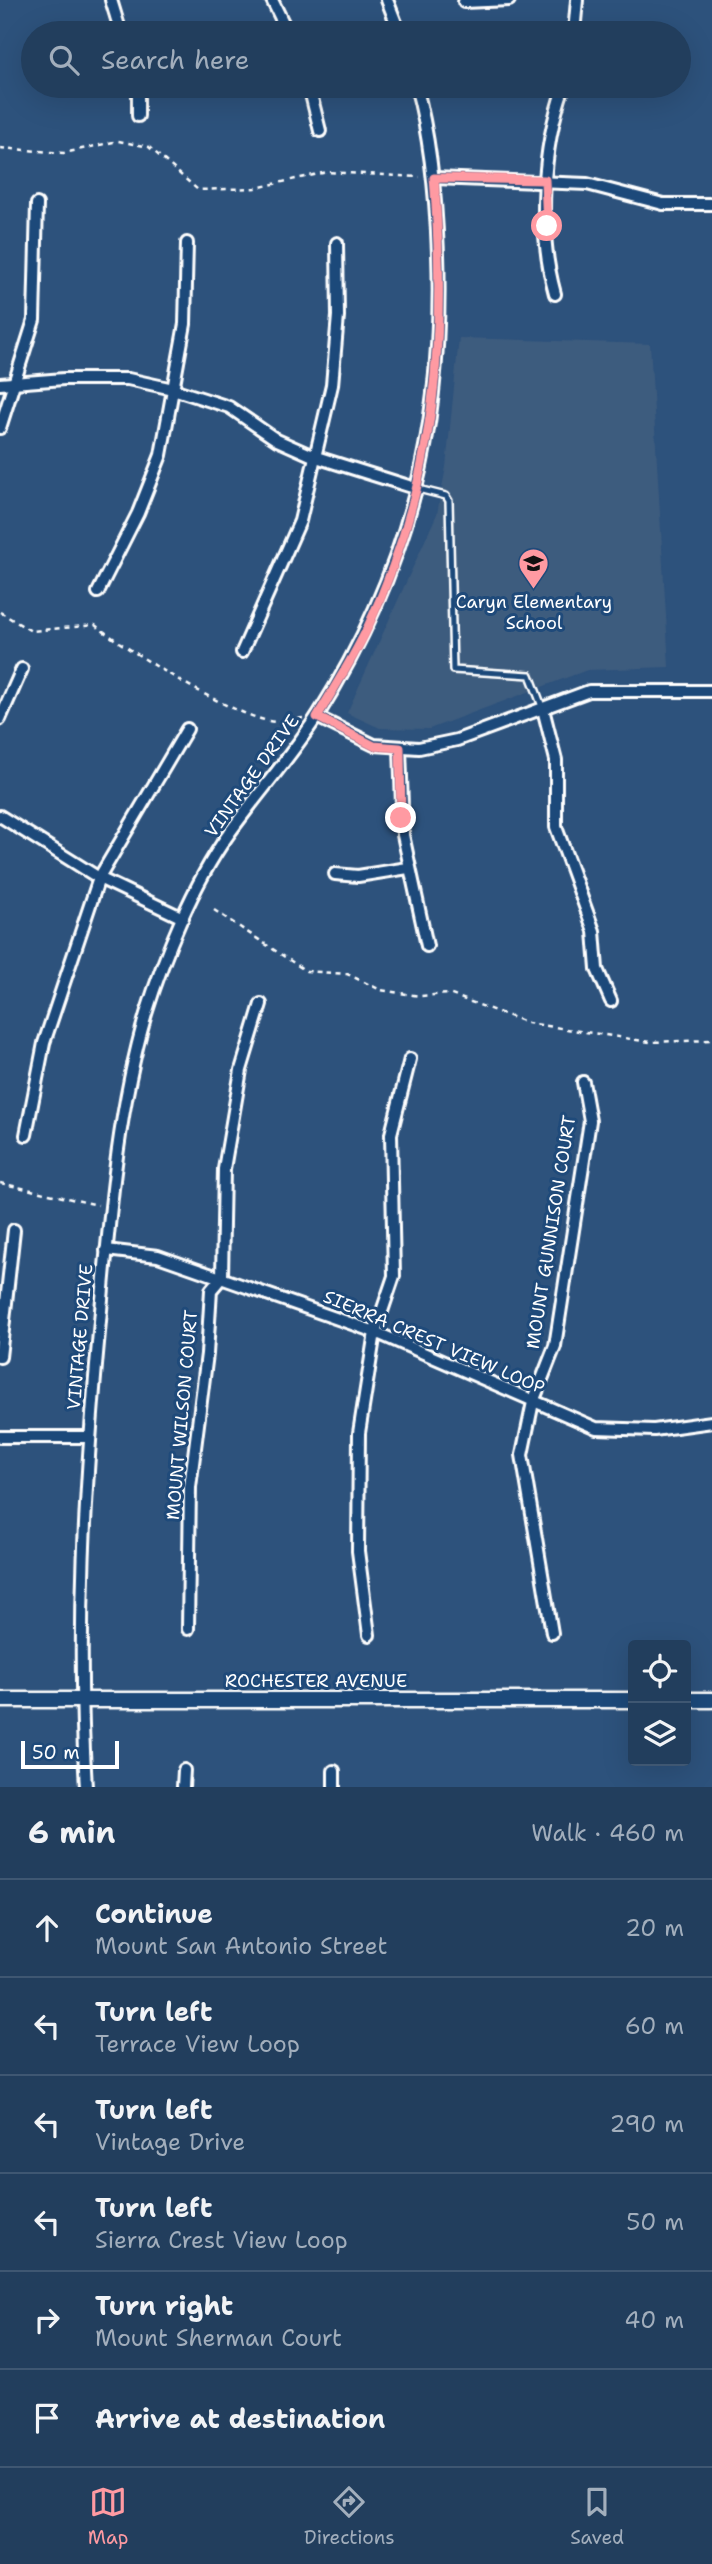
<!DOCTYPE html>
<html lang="en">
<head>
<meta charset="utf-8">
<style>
	body { margin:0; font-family:"Shantell Sans",sans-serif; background:#2a4563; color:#f1f3f6 }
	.controls { position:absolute; right:21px; bottom:21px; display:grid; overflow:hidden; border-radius:7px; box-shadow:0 7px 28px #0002 }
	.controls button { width:63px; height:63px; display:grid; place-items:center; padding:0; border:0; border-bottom:2px solid #3f5772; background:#223e5d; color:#f1f3f6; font:35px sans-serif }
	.scale { position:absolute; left:21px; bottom:18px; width:98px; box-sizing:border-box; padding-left:7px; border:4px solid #fff; border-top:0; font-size:19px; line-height:24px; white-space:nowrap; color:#fff; -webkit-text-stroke:5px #1f4a7a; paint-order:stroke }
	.stop { position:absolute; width:21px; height:21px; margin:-16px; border:5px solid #ff9aa2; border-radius:50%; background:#fff }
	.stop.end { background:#ff9aa2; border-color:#fff; box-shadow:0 2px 7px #0008 }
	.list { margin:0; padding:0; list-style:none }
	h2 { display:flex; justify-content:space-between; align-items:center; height:91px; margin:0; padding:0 28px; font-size:30px }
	h2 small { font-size:23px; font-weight:400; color:#a2aebc }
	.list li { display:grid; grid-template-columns:46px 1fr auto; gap:21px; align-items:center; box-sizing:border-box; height:98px; padding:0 28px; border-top:2px solid #3f5772 }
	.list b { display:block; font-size:26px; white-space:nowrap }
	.list p { margin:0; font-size:23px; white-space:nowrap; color:#a2aebc }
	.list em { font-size:23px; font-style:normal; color:#a2aebc }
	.icon { flex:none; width:38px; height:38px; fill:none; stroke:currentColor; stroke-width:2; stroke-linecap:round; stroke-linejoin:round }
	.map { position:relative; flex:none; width:712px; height:1787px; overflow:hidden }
	.search { position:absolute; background:#223e5d; box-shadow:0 7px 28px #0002; left:21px; right:21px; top:21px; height:77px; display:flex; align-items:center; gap:18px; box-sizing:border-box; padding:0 24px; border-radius:38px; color:#a2aebc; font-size:26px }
	.sheet { height:679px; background:#223e5d }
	nav { display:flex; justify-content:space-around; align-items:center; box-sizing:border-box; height:98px; border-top:2px solid #3f5772; background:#223e5d; font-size:19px; color:#a2aebc }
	nav a { display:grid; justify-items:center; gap:4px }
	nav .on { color:#ff9aa2 }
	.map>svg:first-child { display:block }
	.built { fill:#3e5c7e }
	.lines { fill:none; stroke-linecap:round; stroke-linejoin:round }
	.service-casing { stroke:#fff; stroke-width:10 }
	.minor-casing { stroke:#fff; stroke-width:16 }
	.tertiary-casing { stroke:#fff; stroke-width:19 }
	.path { stroke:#fff; stroke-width:2.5; stroke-dasharray:5 5; stroke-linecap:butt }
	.service { stroke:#1f4a7a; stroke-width:5 }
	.minor { stroke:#1f4a7a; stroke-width:10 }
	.tertiary { stroke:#1f4a7a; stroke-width:14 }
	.route { stroke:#ff9aa2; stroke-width:9 }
	.labels { text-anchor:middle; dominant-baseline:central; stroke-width:6; stroke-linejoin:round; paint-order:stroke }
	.poi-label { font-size:18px; fill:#fff; stroke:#1f4a7a }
	.street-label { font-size:18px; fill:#fff; stroke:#1f4a7a }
</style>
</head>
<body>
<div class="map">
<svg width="712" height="1787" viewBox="0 0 712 1787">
	<rect width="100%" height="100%" fill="#2d527c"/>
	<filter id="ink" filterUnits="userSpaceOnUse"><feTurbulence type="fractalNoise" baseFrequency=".0143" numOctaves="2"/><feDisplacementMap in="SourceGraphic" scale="14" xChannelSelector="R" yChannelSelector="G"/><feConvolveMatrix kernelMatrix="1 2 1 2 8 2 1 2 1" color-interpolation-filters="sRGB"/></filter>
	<g filter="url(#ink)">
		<polygon class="built" points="459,338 650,344 669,667 587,670 429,729 380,728 347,713 437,514 446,467"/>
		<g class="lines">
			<defs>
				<polyline id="service" points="418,489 446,496 449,501 453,670 530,675 543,709"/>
				<g id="minor">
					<polyline points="111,0 121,33"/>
					<polyline points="272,0 288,33"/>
					<polyline points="387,0 400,33"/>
					<polyline points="464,2 509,0"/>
					<polyline points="574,33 577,0"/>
					<polyline points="309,86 320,131"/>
					<polyline points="138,116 138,86"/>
					<polyline points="434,178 587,184 663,204 712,204"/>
					<path d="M555,294C537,229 542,149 564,86"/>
					<polyline points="0,384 64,379 128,379 173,389 229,407 277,440 313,456 418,489"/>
					<polyline points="0,428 34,320 37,204"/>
					<polyline points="98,592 138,513 161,455 185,324 187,243"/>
					<polyline points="242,652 300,521 332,385 338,316 337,243"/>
					<polyline points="543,709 556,760 556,827 594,931 597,969 611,1001"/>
					<polyline points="317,717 374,745 419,748 457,740 589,691 712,691"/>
					<polyline points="0,719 22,669"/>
					<polyline points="400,748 403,835 427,946"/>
					<polyline points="0,816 99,878 183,918"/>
					<polyline points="335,874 358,876 408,868"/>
					<polyline points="26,1135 44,1043 99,878 187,729"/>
					<polyline points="106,1250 158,1256 375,1332 596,1428 654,1430 712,1422"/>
					<polyline points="0,1357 14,1230"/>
					<polyline points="0,1437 88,1437"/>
					<polyline points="188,1629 190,1487 207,1354 211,1290 222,1277 224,1169 241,1070 261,1004"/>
					<polyline points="552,1633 522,1455 533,1402 555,1346 590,1121 583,1082"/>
					<polyline points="369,1635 358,1551 359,1433 375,1332 394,1276 391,1134 410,1059"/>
					<path d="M86,1787C76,1634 85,1484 99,1332C109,1226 116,1116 146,1014C164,956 193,884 228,835C257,794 292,756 319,713C410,568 444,424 438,254C436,198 431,140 416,86"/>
					<polyline points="183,1787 184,1770"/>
					<polyline points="334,1787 334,1771"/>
				</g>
				<g id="tertiary">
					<polyline points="0,1700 633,1700"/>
					<polyline points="686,1700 712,1700"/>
				</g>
			</defs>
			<use href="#service" class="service-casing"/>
			<use href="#minor" class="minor-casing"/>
			<use href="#tertiary" class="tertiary-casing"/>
			<g class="path">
				<polyline points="0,148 64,153 118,141 149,147 198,190 256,188 327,172 420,177"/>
				<path d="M0,612L31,631L95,625C129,651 235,719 276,722C285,722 295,719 303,718"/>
				<polyline points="214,910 306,971 347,974 381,990 420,996 449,994 528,1023 650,1042 712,1040"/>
				<polyline points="0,1183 98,1205"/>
			</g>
			<use href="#service" class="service"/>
			<use href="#minor" class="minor"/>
			<use href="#tertiary" class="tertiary"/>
		</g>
	</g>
	<g class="lines" filter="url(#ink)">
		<path class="route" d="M401,818L400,748L374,746L317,717C334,688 353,659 367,629C436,482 447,338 434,178L545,180L547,226"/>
	</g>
	<defs>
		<symbol id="school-pin" viewBox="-11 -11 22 30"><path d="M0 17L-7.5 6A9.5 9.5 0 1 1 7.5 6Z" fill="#ff9aa2" stroke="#1f4a7a"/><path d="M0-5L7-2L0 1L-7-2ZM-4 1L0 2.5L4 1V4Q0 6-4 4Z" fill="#111"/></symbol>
	</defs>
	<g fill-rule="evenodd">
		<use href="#school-pin" x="516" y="546" width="35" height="47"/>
	</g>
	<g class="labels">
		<g class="poi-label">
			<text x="534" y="602">Caryn Elementary<tspan x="534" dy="21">School</tspan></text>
		</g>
		<g class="street-label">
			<text transform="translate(252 776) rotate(-54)">VINTAGE DRIVE</text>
			<text transform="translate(551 1232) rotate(-81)">MOUNT GUNNISON COURT</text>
			<text transform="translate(80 1337) rotate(-85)">VINTAGE DRIVE</text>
			<text transform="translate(434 1342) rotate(23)">SIERRA CREST VIEW LOOP</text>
			<text transform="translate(182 1415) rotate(-85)">MOUNT WILSON COURT</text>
			<text x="316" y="1681">ROCHESTER AVENUE</text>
		</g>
	</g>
</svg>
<div class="controls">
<button><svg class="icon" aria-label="locate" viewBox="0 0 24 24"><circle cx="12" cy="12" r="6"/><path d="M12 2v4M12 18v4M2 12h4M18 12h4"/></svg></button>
<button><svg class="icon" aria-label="layers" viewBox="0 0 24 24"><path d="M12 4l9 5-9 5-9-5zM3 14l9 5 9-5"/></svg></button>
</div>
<div class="scale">50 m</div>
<div class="stop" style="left:547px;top:226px"></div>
<div class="stop end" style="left:401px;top:818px"></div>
<div class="search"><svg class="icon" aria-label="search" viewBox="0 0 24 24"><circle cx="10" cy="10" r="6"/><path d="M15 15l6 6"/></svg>Search here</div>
</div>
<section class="sheet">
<h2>6 min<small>Walk · 460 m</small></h2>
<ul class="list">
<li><svg class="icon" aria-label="ahead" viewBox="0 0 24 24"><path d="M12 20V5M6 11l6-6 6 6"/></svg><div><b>Continue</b><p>Mount San Antonio Street</p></div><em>20 m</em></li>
<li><svg class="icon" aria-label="left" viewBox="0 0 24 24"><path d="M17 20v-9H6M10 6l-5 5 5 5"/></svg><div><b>Turn left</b><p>Terrace View Loop</p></div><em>60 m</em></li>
<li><svg class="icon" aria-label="left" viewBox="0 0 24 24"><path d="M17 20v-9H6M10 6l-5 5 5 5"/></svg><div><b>Turn left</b><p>Vintage Drive</p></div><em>290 m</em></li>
<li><svg class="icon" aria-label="left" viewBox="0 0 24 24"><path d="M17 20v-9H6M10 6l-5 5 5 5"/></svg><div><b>Turn left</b><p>Sierra Crest View Loop</p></div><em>50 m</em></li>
<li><svg class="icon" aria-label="right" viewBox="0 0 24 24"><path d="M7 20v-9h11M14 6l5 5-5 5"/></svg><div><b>Turn right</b><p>Mount Sherman Court</p></div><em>40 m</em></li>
<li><svg class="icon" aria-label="arrive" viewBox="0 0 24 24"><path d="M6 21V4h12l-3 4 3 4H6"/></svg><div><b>Arrive at destination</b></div></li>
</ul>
</section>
<nav>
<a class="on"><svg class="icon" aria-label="map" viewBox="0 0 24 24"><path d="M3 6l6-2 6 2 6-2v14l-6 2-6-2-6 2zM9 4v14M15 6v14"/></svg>Map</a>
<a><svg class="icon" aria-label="directions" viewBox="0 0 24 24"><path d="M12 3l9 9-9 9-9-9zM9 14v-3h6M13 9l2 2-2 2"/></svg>Directions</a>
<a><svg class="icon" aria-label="saved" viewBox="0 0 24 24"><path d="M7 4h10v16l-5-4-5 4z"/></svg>Saved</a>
</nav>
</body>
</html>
